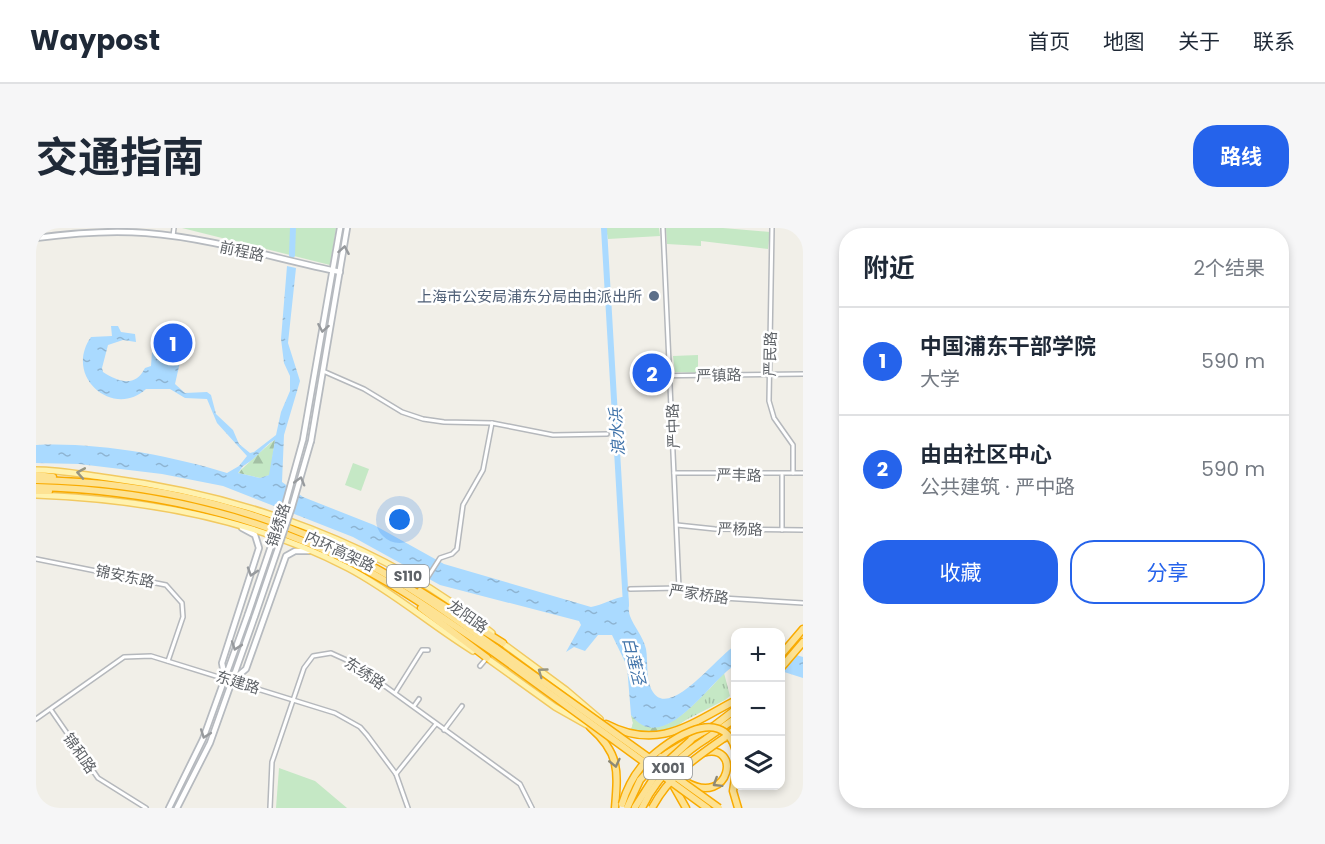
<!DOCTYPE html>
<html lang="zh">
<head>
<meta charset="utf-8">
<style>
	body { margin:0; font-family:Poppins,"Noto Sans SC",sans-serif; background:#f6f6f7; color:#1f2937 }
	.controls { position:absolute; right:18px; bottom:18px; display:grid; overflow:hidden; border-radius:12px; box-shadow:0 3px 9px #0003 }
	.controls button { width:54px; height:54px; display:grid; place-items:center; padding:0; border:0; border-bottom:2px solid #e0e1e3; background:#fff; color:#1f2937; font:30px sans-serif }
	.you { position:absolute; left:364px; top:292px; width:21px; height:21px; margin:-15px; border:4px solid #fff; border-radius:50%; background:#1a73e8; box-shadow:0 0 0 9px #1a73e833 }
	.badge { display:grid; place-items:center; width:39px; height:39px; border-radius:50%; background:#2563eb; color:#fff; font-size:20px; font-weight:700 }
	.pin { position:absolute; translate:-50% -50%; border:3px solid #fff; box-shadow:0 2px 6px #0006 }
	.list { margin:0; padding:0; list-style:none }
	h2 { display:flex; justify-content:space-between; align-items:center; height:78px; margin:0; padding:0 24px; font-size:26px }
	h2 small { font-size:20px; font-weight:400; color:#747a83 }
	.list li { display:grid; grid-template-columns:39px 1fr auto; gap:18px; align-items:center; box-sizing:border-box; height:108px; padding:0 24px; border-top:2px solid #e0e1e3 }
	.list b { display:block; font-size:22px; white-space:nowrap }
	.list p { margin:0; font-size:20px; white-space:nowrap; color:#747a83 }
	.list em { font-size:20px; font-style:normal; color:#747a83 }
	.actions { display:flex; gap:12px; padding:18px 24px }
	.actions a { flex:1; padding:14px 0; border:2px solid #2563eb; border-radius:24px; text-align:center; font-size:21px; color:#2563eb }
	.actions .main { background:#2563eb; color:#fff }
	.icon { flex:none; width:33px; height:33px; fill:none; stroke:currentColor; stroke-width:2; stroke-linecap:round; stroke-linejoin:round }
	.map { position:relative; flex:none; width:767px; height:580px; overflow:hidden; border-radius:24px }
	header { display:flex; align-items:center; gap:36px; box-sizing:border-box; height:84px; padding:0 30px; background:#fff; border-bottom:2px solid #e0e1e3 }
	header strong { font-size:28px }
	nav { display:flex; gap:33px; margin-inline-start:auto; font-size:21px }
	.intro { display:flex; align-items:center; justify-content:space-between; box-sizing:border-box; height:144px; padding:0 36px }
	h1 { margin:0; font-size:42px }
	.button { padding:15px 27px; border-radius:24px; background:#2563eb; color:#fff; font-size:21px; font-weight:700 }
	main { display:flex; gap:36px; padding:0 36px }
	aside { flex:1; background:#fff; border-radius:24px; box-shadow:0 3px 9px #0003 }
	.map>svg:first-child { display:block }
	.grass { fill:url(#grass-tufts) }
	.forest { fill:url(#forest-firs) }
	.park { fill:#c5e8c5 }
	.water { fill:url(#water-ripples); fill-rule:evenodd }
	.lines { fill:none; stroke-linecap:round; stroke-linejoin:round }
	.river { stroke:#aadaff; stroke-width:6 }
	.street-casing { stroke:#b5b8bc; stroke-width:6 }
	.secondary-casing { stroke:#b6babf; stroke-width:8 }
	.primary-casing { stroke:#f2c960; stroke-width:8 }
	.highway-casing { stroke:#f9ab00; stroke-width:9 }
	.street { stroke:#fff; stroke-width:3 }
	.secondary { stroke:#fff; stroke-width:4.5 }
	.primary { stroke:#fff2af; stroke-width:5 }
	.highway { stroke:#fde293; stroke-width:6 }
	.secondary-bridge-casing { stroke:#b6babf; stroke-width:8; stroke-linecap:butt }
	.highway-bridge-casing { stroke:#f9ab00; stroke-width:9; stroke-linecap:butt }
	.secondary-bridge { stroke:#fff; stroke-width:4.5 }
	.highway-bridge { stroke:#fde293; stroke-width:6 }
	.oneway { stroke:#979a9d }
	.oneway2 { stroke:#979581 }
	.oneway3 { stroke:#8e8975 }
	.service-dot { fill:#5c6f8a; stroke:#fff; stroke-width:2 }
	.labels { text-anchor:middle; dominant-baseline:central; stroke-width:5; stroke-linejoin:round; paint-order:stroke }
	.shield { fill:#fff; stroke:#8f9295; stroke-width:1.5 }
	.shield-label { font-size:14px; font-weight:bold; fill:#5f6368 }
	.street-label { font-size:15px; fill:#5f6368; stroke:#fff }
	.service-label { font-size:15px; fill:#4e5e75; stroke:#fff; text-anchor:end }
	.water-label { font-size:16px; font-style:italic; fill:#4174aa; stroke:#fff }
</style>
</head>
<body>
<header>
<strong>Waypost</strong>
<nav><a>首页</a><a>地图</a><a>关于</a><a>联系</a></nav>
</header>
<div class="intro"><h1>交通指南</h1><a class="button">路线</a></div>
<main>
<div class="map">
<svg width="767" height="580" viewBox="0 0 767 580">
	<defs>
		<pattern id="grass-tufts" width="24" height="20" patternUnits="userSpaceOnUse" patternTransform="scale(1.5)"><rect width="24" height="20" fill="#c5e8c5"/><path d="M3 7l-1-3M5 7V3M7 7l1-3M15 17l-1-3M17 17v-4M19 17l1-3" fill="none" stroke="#a3c0a4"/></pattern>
		<pattern id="forest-firs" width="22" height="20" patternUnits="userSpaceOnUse" patternTransform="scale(1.5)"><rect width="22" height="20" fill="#c5e8c5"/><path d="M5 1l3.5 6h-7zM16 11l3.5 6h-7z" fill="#a3c0a4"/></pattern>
		<pattern id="water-ripples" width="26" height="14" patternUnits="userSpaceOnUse" patternTransform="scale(1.5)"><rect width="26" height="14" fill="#aadaff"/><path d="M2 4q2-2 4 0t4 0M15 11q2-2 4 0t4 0" fill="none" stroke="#8eb4d2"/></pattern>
	</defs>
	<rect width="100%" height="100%" fill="#f1efe8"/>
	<path class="grass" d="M688,445L694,468L689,472L632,501L595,502L597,495L595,487C625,525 668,466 688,445Z"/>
	<g class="forest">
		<path d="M239,212L234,247L224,250L202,245C203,243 236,213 239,212Z"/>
		<path d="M673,461L674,465C656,492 630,513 595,502L597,495L595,487C621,519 654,480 673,461Z"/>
	</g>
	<g class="park">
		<polygon points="146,0 300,0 294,37"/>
		<polygon points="570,0 623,0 624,8 572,11"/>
		<polygon points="630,0 687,0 734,4 732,21 665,13 665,18 631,16"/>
		<polygon points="662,127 662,145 639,144 637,128"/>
		<polygon points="317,235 333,241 325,263 309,257"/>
		<polygon points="243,540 279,553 311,580 240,580"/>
	</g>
	<g class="water">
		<path d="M251,38L260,40L252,115L264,153L248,207L246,254L267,269L338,297L408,336L555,379C567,377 583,367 592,369C593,374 592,382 594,388C598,399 607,408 610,421C612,433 610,446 614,458C629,500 682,426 699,418V437C674,452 628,530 595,487L591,438L576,407H562L549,423L538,419L530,424L545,397L543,393L404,357L317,309L187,258L126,246L43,236L0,235V217C60,214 133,227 191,245L203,238L211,228L181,195L171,171L149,170L134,161H110C78,191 27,149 55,109L76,108L75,98H82L85,104L99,106L100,114L87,112L72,117L66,140L67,144C83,154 99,160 109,140L115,138L116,124L134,123L136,130L144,134L139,156L149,165L171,164L175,167L180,186L197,202L203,216L214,225L218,224L240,207L245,184L254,163V148L248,135L245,111ZM239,212L233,247L224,250L202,245L207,238C221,231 229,216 239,212Z"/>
		<polygon points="744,422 767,429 767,450 745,443"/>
	</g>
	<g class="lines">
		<g class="river">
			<polyline points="568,0 590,377"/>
			<polyline points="256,27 257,0"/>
		</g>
		<defs>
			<g id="street">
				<polyline points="627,0 643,360"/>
				<polyline points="736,0 733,173 738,190 757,217 757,245"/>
				<polyline points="137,8 138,0"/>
				<polyline points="287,143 328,161 366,184 387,191 408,194 456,195 517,207 571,206"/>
				<polyline points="606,148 767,146"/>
				<polyline points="638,245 767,245"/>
				<polyline points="746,247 746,302"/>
				<polyline points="641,297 679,301 767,302"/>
				<polyline points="0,331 130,357 146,375 147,389 132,433"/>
				<polyline points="390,352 404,330 416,326 421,321 427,277 447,242 456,195"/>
				<polyline points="594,361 643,360 670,369 767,375"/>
				<polyline points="444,438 450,431"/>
				<polyline points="359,465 386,422 392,422"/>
				<polyline points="378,478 383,471"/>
				<polyline points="15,482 62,550 110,580"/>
				<polyline points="0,491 88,429 115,428 299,485 324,499 331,507 360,546 372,580"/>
				<polyline points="408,502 426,478"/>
				<polyline points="360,546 400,496"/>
				<polyline points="234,580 236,534 268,440 277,428 295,425 317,435 484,556 496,580"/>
			</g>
			<g id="secondary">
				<path d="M0,10C37,5 73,2 110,5C175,10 241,31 304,44"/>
				<polyline points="267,212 304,0"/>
				<polyline points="275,213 311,0"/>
				<polyline points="189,451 186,435 223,320 219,307 206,300"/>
				<polyline points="198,451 210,441 250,328 259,323 273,323"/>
				<polyline points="133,580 167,511 212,386"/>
				<polyline points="141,580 174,515 219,388"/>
			</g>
			<g id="primary">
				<path d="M0,242C25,242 48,247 72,250C208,268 349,316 456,405"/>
				<path d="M0,267C107,271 216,290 312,340C356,363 395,397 437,423"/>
				<polyline points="465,414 530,462 564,491"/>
				<polyline points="448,428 519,479 558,501"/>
			</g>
			<g id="highway">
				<polyline points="0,247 17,249"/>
				<path d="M0,252C114,254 229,281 330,335C376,359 418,390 460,420"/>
				<path d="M0,259C113,262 225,288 326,340C372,364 414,395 457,424"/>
				<polyline points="0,263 13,263"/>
				<polyline points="384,363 467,415"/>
				<polyline points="385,380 451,430"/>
				<polyline points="744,428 767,401"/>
				<polyline points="744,441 767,414"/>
				<path d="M570,496C622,523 653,497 700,472"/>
				<path d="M554,499C584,525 582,543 579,580"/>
				<polyline points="689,510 700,500"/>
				<polyline points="670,511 700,490"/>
				<polyline points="625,529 679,497 700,481"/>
				<polyline points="700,544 697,563 702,580"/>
				<path d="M650,554C695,580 706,513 667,525"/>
				<polyline points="637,557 650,580"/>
			</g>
		</defs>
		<use href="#street" class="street-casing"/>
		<use href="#secondary" class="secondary-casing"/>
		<use href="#primary" class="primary-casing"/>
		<use href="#highway" class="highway-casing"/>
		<use href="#street" class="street"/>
		<use href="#secondary" class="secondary"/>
		<use href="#primary" class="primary"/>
		<use href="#highway" class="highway"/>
		<defs>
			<g id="secondary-bridge">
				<polyline points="212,386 249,277 267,212"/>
				<polyline points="219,388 256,279 275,213"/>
			</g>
			<g id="highway-bridge">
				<polyline points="460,420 683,580"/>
				<polyline points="457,424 671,580"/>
				<path d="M586,576C590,563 596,550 605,539C625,516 686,472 700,523"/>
				<polyline points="599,579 624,540 655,512"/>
				<polyline points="591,580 604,552 625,529"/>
				<path d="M606,580C620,550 642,529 670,511"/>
				<path d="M616,580C633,548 659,530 688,510"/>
			</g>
		</defs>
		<use href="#secondary-bridge" class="secondary-bridge-casing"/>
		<use href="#highway-bridge" class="highway-bridge-casing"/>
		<use href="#secondary-bridge" class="secondary-bridge"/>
		<use href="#highway-bridge" class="highway-bridge"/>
	</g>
	<defs><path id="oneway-chevron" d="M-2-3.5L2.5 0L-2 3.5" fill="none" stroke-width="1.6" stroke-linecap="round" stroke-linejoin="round" transform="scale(1.5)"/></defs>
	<g class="oneway">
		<use href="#oneway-chevron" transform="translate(308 22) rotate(-80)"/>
		<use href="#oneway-chevron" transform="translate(287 100) rotate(100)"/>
		<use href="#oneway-chevron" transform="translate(264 253) rotate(-74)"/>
		<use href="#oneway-chevron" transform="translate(216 344) rotate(108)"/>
		<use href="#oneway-chevron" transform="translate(200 418) rotate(109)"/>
		<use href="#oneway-chevron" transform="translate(169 506) rotate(110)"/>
	</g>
	<g class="oneway2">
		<use href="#oneway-chevron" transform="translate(45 245) rotate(-170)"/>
		<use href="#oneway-chevron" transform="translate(506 444) rotate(-144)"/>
	</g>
	<g class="oneway3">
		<use href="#oneway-chevron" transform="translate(579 535) rotate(77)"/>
		<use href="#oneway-chevron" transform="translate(681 555) rotate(148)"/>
	</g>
	<circle class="service-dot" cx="618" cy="68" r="6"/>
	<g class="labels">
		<g class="shield">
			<rect x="351" y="337" width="42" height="22" rx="4.5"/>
			<rect x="608" y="529" width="48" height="22" rx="4.5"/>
		</g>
		<g class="shield-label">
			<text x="372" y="348">S110</text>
			<text x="632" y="540">X001</text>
		</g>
		<g class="street-label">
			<text transform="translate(206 23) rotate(12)">前程路</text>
			<text transform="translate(734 126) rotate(-89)">严民路</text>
			<text transform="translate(683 147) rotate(-1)">严镇路</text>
			<text transform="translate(637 198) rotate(-92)">严中路</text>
			<text transform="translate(703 247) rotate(1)">严丰路</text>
			<text transform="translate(242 297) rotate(-72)">锦绣路</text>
			<text transform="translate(704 301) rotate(1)">严杨路</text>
			<text transform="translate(304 323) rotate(25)">内环高架路</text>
			<text transform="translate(89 348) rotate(12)">锦安东路</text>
			<text transform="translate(663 366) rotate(8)">严家桥路</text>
			<text transform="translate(432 388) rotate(36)">龙阳路</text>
			<text transform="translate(329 445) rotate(33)">东绣路</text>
			<text transform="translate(202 454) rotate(17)">东建路</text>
			<text transform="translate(44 525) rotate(55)">锦和路</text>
		</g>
		<g class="service-label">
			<text x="606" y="68">上海市公安局浦东分局由由派出所</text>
		</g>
		<g class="water-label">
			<text transform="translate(581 204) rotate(-94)">浪水浜</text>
			<text transform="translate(598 433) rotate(76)">白莲泾</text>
		</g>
	</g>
</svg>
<div class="controls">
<button>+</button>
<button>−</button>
<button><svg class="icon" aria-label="layers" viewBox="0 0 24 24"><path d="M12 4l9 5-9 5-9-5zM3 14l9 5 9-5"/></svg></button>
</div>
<div class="you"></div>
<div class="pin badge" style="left:137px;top:115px">1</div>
<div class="pin badge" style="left:616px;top:145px">2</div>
</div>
<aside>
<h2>附近<small>2个结果</small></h2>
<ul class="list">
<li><span class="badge">1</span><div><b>中国浦东干部学院</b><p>大学</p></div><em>590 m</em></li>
<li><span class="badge">2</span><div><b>由由社区中心</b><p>公共建筑 · 严中路</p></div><em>590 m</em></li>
</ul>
<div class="actions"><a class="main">收藏</a><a>分享</a></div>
</aside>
</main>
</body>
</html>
